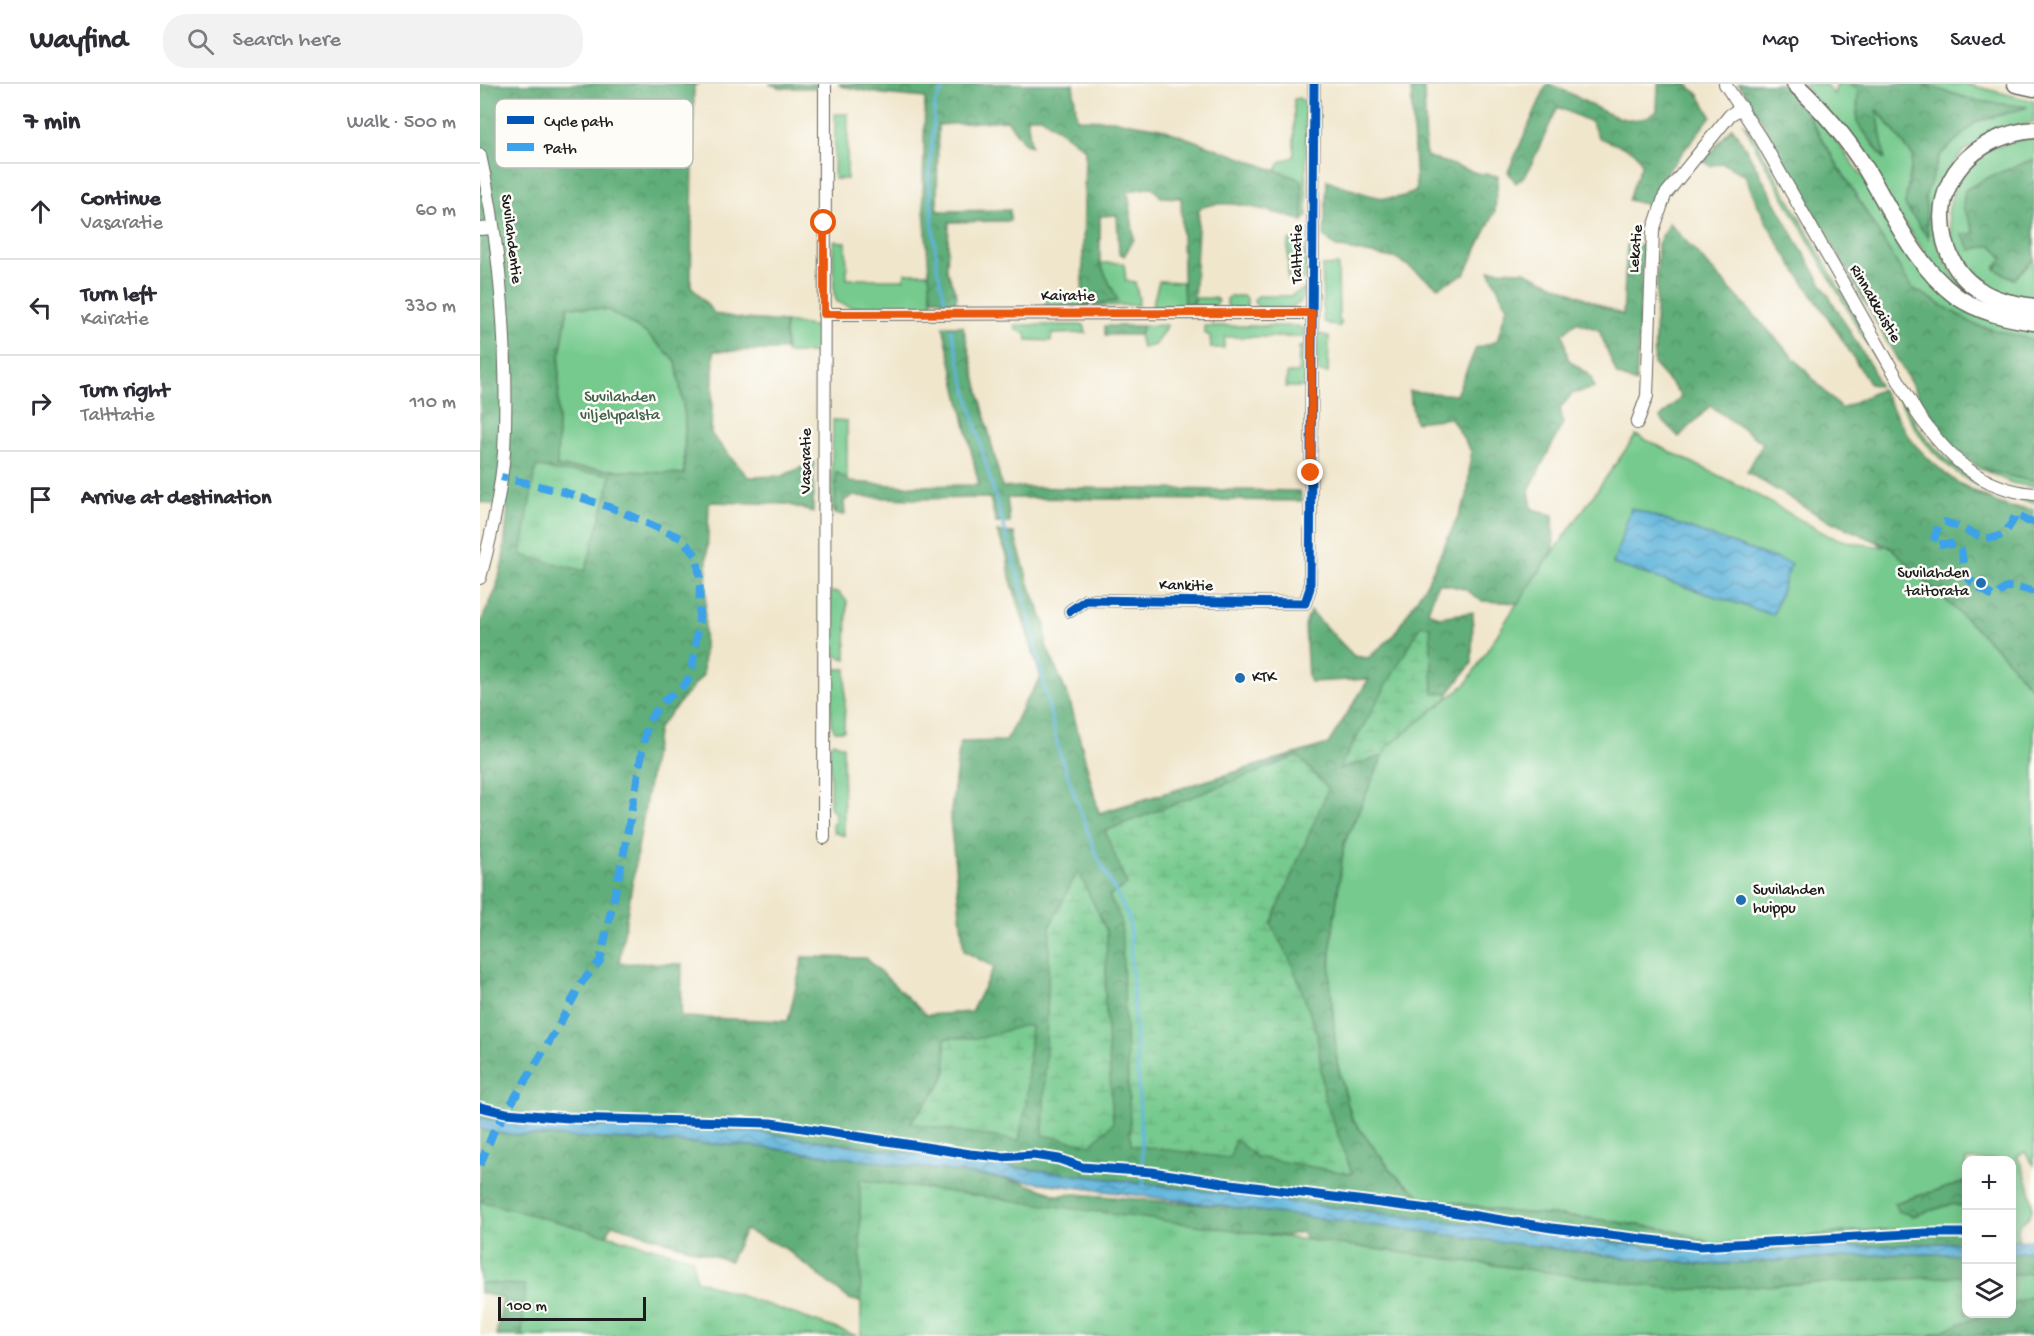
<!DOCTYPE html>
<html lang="en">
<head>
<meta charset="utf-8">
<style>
	body { margin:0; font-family:"Gochi Hand",sans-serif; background:#f2f2f3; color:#2b2b33 }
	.controls { position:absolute; right:18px; bottom:18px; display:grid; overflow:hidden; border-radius:12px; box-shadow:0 3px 15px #0003 }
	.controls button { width:54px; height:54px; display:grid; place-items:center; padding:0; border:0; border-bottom:2px solid #e1e1e2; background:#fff; color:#2b2b33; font:30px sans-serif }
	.scale { position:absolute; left:18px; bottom:15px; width:148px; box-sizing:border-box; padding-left:6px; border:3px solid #1c1c1c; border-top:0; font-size:16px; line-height:21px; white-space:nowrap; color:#1c1c1c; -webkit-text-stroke:4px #fdfcf7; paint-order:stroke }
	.stop { position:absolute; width:18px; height:18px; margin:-14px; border:4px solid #ea580c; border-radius:50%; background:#fff }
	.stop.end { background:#ea580c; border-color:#fff; box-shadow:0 2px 6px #0008 }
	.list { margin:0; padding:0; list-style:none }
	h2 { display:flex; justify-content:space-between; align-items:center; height:78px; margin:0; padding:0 24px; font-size:26px }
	h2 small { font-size:20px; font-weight:400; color:#7c7c81 }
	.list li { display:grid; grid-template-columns:39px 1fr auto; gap:18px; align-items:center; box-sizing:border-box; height:96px; padding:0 24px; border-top:2px solid #e1e1e2 }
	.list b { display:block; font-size:22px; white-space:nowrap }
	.list p { margin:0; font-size:20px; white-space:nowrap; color:#7c7c81 }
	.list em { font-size:20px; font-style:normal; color:#7c7c81 }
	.icon { flex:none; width:33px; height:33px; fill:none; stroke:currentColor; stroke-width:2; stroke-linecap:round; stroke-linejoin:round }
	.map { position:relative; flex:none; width:1554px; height:1252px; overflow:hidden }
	header { display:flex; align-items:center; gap:36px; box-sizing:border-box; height:84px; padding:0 30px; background:#fff; border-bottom:2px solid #e1e1e2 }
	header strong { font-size:28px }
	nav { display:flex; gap:33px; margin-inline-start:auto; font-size:21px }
	.search { width:420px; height:54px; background:#f2f2f3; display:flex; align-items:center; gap:15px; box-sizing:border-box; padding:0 21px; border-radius:24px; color:#7c7c81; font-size:22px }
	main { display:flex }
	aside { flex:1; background:#fff }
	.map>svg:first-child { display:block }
	.green { fill:#76ca8e; stroke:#497355; stroke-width:1.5 }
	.forest { fill:url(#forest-crowns); stroke:#3e654a; stroke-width:1.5; fill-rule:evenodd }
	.wetland { fill:url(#wetland-marsh); stroke:#497355; stroke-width:1.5 }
	.park { fill:url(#park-tufts); stroke:#497355; stroke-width:1.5 }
	.water { fill:url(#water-waves); stroke:#3e687c; stroke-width:1.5 }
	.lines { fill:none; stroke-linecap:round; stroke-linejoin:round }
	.stream { stroke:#60b5dc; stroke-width:3 }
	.minor-casing { stroke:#66635a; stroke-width:14 }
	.highway-casing { stroke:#66635a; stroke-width:19 }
	.minor { stroke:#fff; stroke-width:12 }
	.highway { stroke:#fff; stroke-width:16 }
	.quiet { stroke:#3da2ea; stroke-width:8; stroke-dasharray:15 8; stroke-linecap:butt }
	.cycleway-casing { stroke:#fdfcf7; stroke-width:13 }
	.cycleway { stroke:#0057b8; stroke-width:9 }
	.route { stroke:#ea580c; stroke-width:8 }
	.poi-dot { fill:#1f6fb2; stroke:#fdfcf7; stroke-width:2 }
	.labels { text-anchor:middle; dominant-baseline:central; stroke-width:5; stroke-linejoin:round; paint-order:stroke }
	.street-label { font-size:16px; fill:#1c1c1c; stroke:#fdfcf7 }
	.park-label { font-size:16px; fill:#40624a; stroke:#fdfcf7 }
	.poi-label { font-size:16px; fill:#1c1c1c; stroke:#fdfcf7; text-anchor:start }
	.key { fill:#fdfcf7; stroke:#bab9b5; stroke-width:1.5 }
	.key-label { font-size:16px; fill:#1c1c1c }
</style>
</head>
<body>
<header>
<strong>Wayfind</strong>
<div class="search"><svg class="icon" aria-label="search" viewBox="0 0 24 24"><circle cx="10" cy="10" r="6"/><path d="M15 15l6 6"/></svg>Search here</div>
<nav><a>Map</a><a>Directions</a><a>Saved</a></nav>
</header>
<main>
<aside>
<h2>7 min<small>Walk · 500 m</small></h2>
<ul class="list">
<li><svg class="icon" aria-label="ahead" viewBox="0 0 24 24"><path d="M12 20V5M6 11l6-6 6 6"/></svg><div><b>Continue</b><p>Vasaratie</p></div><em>60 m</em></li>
<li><svg class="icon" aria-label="left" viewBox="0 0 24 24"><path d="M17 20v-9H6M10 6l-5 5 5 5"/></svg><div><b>Turn left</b><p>Kairatie</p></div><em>330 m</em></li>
<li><svg class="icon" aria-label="right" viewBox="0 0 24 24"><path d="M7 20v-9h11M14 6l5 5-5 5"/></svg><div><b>Turn right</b><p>Talttatie</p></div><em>110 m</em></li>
<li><svg class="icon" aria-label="arrive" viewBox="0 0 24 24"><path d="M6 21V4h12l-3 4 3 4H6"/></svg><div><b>Arrive at destination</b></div></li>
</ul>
</aside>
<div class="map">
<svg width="1554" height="1252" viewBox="0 0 1554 1252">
	<defs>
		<pattern id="forest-crowns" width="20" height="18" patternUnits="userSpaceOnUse" patternTransform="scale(1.5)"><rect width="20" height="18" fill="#60ae79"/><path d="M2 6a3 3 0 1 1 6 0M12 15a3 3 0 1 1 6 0" fill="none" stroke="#4e8d62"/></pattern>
		<pattern id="wetland-marsh" width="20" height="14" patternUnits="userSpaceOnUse" patternTransform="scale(1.5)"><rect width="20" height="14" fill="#76ca8e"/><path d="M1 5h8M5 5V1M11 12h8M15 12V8" fill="none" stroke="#66ad7a"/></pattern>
		<pattern id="park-tufts" width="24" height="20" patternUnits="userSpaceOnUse" patternTransform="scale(1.5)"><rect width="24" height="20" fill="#76ca8e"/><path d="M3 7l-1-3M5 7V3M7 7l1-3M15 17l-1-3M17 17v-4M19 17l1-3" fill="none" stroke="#66ad7a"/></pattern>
		<pattern id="water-waves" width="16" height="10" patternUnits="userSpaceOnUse" patternTransform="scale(1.5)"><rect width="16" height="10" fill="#60b5dc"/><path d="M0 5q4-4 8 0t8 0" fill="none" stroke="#4e92b2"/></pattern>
	</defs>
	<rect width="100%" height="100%" fill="#fdfcf7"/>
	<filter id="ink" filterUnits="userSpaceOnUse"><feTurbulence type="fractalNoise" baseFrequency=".0167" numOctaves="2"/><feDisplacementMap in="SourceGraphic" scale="12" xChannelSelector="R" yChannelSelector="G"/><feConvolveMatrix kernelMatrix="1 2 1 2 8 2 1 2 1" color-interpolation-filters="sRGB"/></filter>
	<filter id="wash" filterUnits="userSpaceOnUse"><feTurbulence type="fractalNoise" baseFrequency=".008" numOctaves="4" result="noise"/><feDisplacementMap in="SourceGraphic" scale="24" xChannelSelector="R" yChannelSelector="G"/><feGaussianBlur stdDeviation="1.35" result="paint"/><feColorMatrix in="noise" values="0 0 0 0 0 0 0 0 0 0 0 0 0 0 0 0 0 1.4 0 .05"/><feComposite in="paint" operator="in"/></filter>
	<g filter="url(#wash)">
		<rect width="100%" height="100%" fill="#f0e6cc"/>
		<g class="green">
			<polygon points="1323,0 1345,0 1354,10 1357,0 1370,0 1378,6 1377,38 1404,75 1396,24 1433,72 1425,121 1448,152 1445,113 1460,71 1496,38 1546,23 1497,17 1441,0 1486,0 1554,17 1554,38 1516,49 1483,67 1460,99 1452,122 1456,159 1474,192 1506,218 1497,218 1459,188"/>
			<polygon points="1312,5 1349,47 1383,93 1452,196 1554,244 1554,256 1495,241 1431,203"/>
			<polygon points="819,14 825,18 827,132 823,137 822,96 796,87 800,78 814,73 814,15"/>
			<polygon points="355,30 368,30 367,95 354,95"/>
			<path d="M1263,38L1272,50L1440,346C1469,383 1506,412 1554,415V419C1503,411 1469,390 1438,349L1277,66Z"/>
			<polygon points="1554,53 1554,75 1509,93 1485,106 1483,123 1495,149 1483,152 1512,161 1523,174 1515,184 1534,195 1554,175 1554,216 1523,211 1493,192 1474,168 1468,129 1474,103 1488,82 1509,65 1537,56"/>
			<polygon points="810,156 825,159 826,193 822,196 808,197 808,159"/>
			<polygon points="353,157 366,158 367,195 424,195 425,189 449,189 453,223 370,223 357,218 354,210"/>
			<polygon points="620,179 644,179 646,197 655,198 659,215 658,221 565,223 567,215 603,213 602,221 638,217"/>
			<polygon points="858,181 859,237 862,238 859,243 844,238 843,234 842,182"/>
			<polygon points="679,197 703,198 704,221 714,219 715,214 735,214 739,217 735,222 672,223"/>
			<polygon points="825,205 820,219 810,224 779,223 775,220 774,216 778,212 810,212"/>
			<polygon points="750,212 764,212 767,215 767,220 764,224 750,224 747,221 747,215"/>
			<polygon points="88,222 128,226 166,249 196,277 205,333 204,390 77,383 79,279"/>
			<polygon points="305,238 339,243 339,269 306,269"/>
			<polygon points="534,241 604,241 606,249 572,250 571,257 547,256 546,249 536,246"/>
			<polygon points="687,241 675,261 662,264 659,251 662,246 661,242"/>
			<polygon points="724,242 818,242 824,245 824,253 745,253 744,264 731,264 730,252 724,249"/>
			<polygon points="837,249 849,253 848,289 839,288 837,282"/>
			<polygon points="825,262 825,303 806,303 807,289 818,289 819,263"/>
			<polygon points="353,336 367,337 367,396 356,388 355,430 351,423"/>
			<path d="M1156,351L1268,406L1349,452L1373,459L1403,463L1396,457L1475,397L1525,423L1554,425V1081L1545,1068L1537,1072C1543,1085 1553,1109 1552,1124C1552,1139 1532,1135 1539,1156L1532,1157L1533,1143L1532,1142V1125L1538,1111L1532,1095V1076H1486V1098L1414,1119L1453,1126L1472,1120L1486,1122V1142L1363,1148L1302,1156L1234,1160L1191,1146L1116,1135L1031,1128L941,1113L913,1089L872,1035L857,979L850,895L851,861L864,760L906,663L986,600L1036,521Z"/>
			<polygon points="1499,384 1550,397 1554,396 1554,403 1532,399"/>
			<polygon points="353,508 358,508 367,517 366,575 351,570 350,509"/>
			<polygon points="354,585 366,585 364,647 355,647 351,640 351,590"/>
			<polygon points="353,658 363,662 364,752 354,748 352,741 355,738 355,729 350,723 350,662"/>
		</g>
		<g class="forest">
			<path d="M0,0H220L214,1L211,202L235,230L265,235L305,238V266L234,267L231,350L268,393L302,392L334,378L333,428L307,420L229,418L223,591L178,644L139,879L202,880L201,933L308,937L323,873L386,874L446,931L491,928L514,883L484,867L470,735L480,658L526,657L544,619L561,594L530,493L527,471L517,448L534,449L550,503L565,540L566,561L590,617L619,729L848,660L889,595L830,598L828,593L825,542L830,527L874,572L888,574L913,552L947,499L987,413L991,367L971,334L935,338L929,307L976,311L996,264L1017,257L1027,222L1009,186L1044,187L1143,231L1147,161H1164L1156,299L1137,291L1119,246L1096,238L1083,250L1088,275L1111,293L1114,304L1092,310L1080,324L1083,339L1049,406L1052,425L1073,431L1074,464L1039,519L1002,517L985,505L958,499L948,527L959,533L993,528L992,579L969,609L953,610L950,544L860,684L903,672L864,760L851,861L850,895L857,979L872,1035L913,1089L942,1113L1031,1128L1116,1135L1191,1146L1234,1160L1302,1156L1363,1148L1486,1142V1158L1235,1169L1186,1165L492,1078L276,1048L26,1039L0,1034V539L16,506L23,476L28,424L0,418ZM88,222L128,226L166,249L196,277L205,333L204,390L77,383L79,278Z"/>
			<polygon points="289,0 337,0 338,4 302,4"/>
			<path d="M359,0H593L597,35L633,36L680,44L822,96L823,137C796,129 745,111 719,125L714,219L704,221L701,114L681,113L672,103L648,107L654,155L644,172L639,169L637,131L620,132V179L638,217L602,221L605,65L561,33H547L551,62L545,60L527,36L458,41L457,127L530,126V137L469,138L467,186L477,212L475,220L451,213L443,112L445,14L402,10L361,2Z"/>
			<path d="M931,0H944L946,72L997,89L1018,92L1015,127L985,190L958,203L918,175L856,163L844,153L847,96C874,106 909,124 936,107Z"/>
			<path d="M1067,0C1101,7 1142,55 1177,27L1178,0H1207L1219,11L1231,32L1187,88L1168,121L1148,116L1162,79L1154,67L1119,54L1111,38L1078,23L1046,91L1036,99L1028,88Z"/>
			<polygon points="1258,0 1305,0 1312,5 1431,203 1495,241 1554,256 1554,396 1550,397 1499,384 1462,354 1265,8"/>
			<polygon points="1370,0 1441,0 1497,17 1548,23 1496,38 1460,71 1445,113 1448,154 1425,121 1433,72 1397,25 1405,76 1377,38 1378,6"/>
			<path d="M1252,43L1265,63L1322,167L1393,286L1399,302L1390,300C1372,272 1355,242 1335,215C1306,173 1283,138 1265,91L1242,79L1230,82L1224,77Z"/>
			<polygon points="1554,75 1554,175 1534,195 1515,185 1523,174 1512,161 1491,166 1482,151 1495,149 1483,123 1485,106 1509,93"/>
			<path d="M1189,139L1361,325L1401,305C1413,323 1424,349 1438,364C1472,401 1506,419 1554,429V607L1522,570L1411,464L1343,434L1267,388L1283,359L1230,322L1199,353L1180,334L1202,312L1174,281L1178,160Z"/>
			<polygon points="463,242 483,242 522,403 820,407 822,417 527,414 530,439 516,439 510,414 428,415 372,412 364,417 365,431 355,430 356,388 370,398 427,402 499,401"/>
			<polygon points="625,242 661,242 662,246 659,251 625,251"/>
			<polygon points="0,1045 24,1050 273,1062 491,1090 541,1098 577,1111 597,1110 751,1123 1147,1174 1183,1175 1222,1181 1419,1170 1486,1170 1486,1230 1532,1230 1532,1169 1554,1167 1554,1252 1158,1252 826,1156 822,1148 804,1152 789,1150 774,1157 404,1224 369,1215 303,1163 265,1146 250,1177 132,1140 86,1252 16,1252 23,1214 0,1209"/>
			<polygon points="1486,1098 1486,1123 1472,1120 1433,1132 1418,1127 1414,1119"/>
		</g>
		<g class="wetland">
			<polygon points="941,541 950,543 953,609 969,609 968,614 907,663 903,672 859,685"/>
			<polygon points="818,672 848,705 791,840 813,882 837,950 844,1012 872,1090 776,1073 755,1055 750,1074 651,1061 641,836 629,812 647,801 625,747"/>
			<polygon points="598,787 627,848 625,915 633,1039 611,1061 563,1051 570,842"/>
			<polygon points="541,942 551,942 546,1020 539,1057 430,1039 460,1002 466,987 465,954 502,954"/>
		</g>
		<g class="park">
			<polygon points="56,382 76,387 131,390 126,415 105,487 41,471"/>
			<polygon points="380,1096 1200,1206 1486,1192 1486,1230 1506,1230 1448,1252 381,1252"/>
			<polygon points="0,1117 212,1174 216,1196 377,1252 42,1252 45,1201 0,1199"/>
			<polygon points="1554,1189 1554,1211 1532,1220 1532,1190"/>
		</g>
		<g class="water">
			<polygon points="1151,424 1311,480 1293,531 1133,480"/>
			<polygon points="0,1034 26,1039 276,1048 492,1078 1186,1165 1235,1169 1486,1158 1486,1170 1419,1170 1222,1181 1183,1175 1147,1174 273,1062 24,1050 0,1045"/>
			<polygon points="1554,1156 1554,1167 1532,1169 1532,1157"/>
		</g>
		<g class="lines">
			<g class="stream">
				<polyline points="466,221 457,183 449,97 455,19 466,0"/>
				<polyline points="471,245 505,377 546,519 578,664 616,770 649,834 664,1103"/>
			</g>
		</g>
	</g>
	<g filter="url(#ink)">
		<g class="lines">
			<defs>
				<g id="minor">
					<path d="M1245,0L1281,55L1437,329C1467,372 1499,405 1554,410"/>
					<path d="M0,71C21,162 29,274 24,368C21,410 11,453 0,494"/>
					<polyline points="0,145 13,144"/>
					<polyline points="344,230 832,229"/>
					<polyline points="1157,339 1167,312 1173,147 1185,111 1250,31 1262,23"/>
					<polyline points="590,527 606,516 825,519 830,504 834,0"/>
					<polyline points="344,754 345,0"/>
				</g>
				<g id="highway">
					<path d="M1315,0C1342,25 1366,53 1386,85C1412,128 1434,181 1476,212C1499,228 1527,234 1554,238"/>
					<polyline points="1536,0 1554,4"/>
					<path d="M1554,46C1495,51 1450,96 1465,157C1470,177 1481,194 1498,205C1514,217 1535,220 1554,223"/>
				</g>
			</defs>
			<use href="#minor" class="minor-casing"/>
			<use href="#highway" class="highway-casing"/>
			<use href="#minor" class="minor"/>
			<use href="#highway" class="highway"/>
			<g class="quiet">
				<path d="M1554,438L1547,437L1536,430C1518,473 1495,447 1465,438L1459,440L1453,458L1455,460H1476C1485,467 1481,476 1484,486C1488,499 1503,505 1512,512H1517C1529,497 1535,503 1551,507L1554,504"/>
				<polyline points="0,1081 13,1049 74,950 102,898 120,877 144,768 167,640 181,619 206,600 212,584 219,535 220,493 216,471 201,454 135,425 84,408 21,393"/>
			</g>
			<defs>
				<g id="cycleway">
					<polyline points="590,527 606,516 825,519 830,504 834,0"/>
					<polyline points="0,1023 26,1029 88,1034 291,1039 490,1070 521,1073 553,1071 579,1075 602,1083 672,1088 743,1099 972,1128 1072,1144 1220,1162 1445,1149 1486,1149"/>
				</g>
			</defs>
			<use href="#cycleway" class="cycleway-casing"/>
			<use href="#cycleway" class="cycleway"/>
		</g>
	</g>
	<g class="lines" filter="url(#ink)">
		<polyline class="route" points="344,139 344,230 832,229 831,389"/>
	</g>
	<g class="poi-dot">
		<circle cx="1501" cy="499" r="6"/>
		<circle cx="760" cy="594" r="6"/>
		<circle cx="1261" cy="816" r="6"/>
	</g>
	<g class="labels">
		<g class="street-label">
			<text transform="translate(30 155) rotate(83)">Suvilahdentie</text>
			<text transform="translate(1157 165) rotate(-85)">Lekatie</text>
			<text transform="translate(818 170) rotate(-90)">Talttatie</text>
			<text x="588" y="213">Kairatie</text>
			<text transform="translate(1394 220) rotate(60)">Rinnakkaistie</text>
			<text transform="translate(327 377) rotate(-90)">Vasaratie</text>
			<text transform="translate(706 503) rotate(1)">Kankitie</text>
		</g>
		<g class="park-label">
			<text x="140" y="314">Suvilahden<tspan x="140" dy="18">viljelypalsta</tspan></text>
		</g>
		<g class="poi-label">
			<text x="1489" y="490" text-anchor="end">Suvilahden<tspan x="1489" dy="18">taitorata</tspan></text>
			<text x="772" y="594">KTK</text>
			<text x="1273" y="807">Suvilahden<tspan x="1273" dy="18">huippu</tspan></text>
		</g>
	</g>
	<rect x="15" y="15" width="198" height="69" rx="9" class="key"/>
	<rect x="27" y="32" width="27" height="8" fill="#0057b8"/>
	<rect x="27" y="59" width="27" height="8" fill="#3da2ea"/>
	<g class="key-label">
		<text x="64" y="42">Cycle path</text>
		<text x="64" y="69">Path</text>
	</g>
</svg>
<div class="controls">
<button>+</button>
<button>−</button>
<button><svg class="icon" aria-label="layers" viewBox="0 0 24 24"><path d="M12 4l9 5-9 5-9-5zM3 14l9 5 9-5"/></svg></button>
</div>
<div class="scale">100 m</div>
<div class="stop" style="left:344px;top:139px"></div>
<div class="stop end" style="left:831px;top:389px"></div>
</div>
</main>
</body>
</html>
